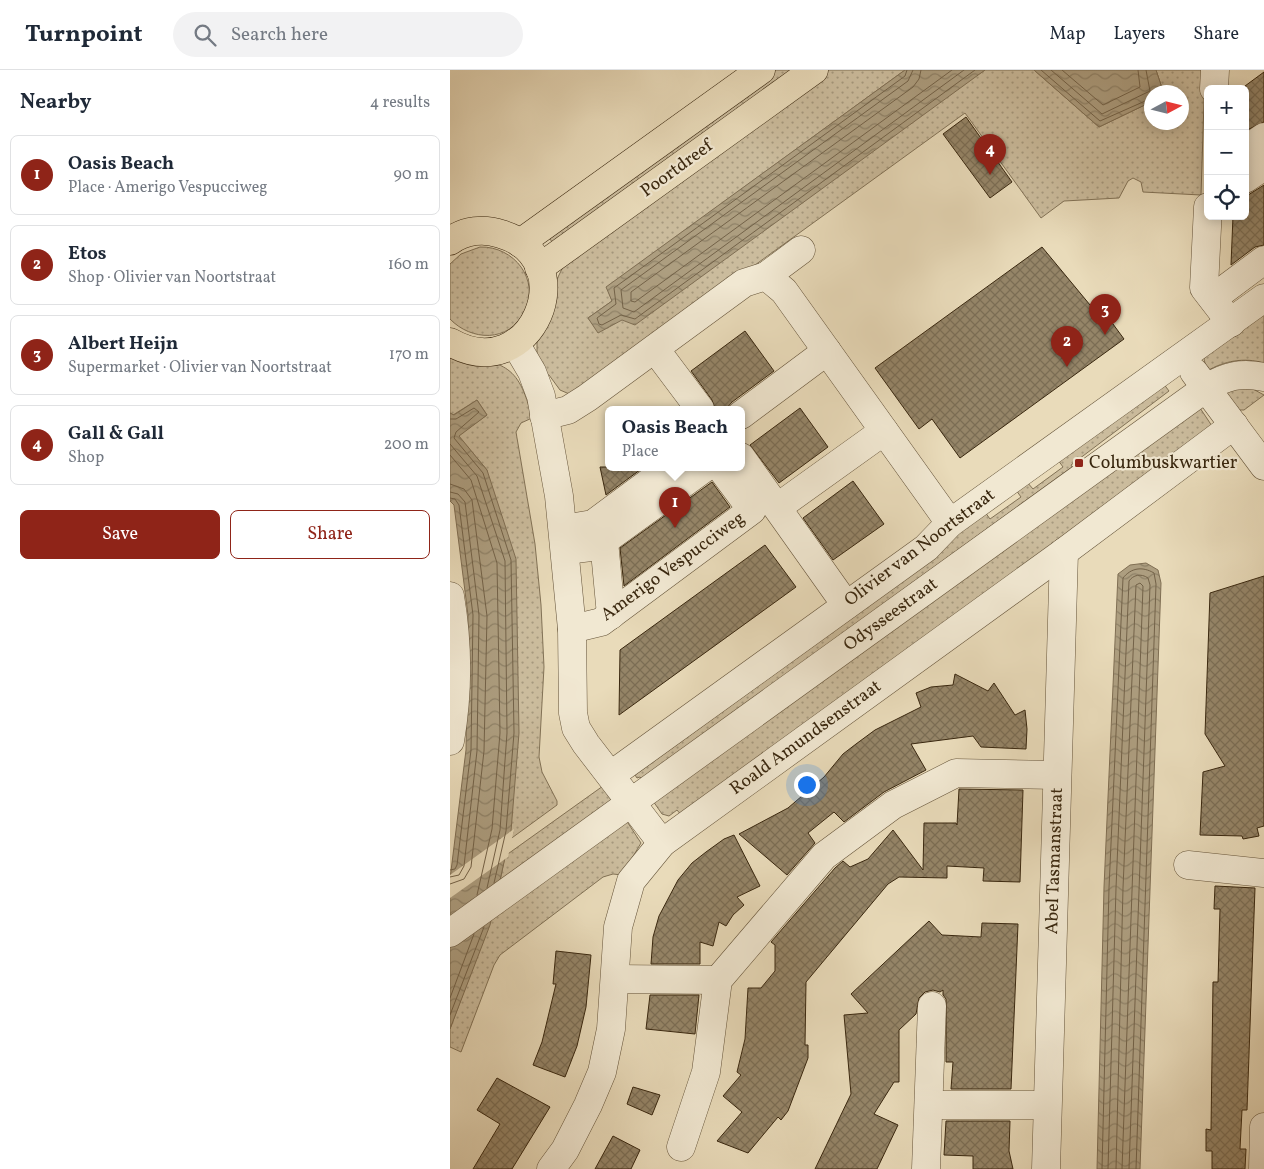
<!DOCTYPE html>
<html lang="en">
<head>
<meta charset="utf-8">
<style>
	body { margin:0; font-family:Vollkorn,serif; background:#f2f2f3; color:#1f2937 }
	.controls { position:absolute; right:15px; top:15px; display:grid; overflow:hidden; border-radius:8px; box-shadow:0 2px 12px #0003 }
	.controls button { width:45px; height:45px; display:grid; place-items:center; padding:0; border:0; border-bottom:1px solid #e0e1e3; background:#fff; color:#1f2937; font:25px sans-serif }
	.compass { position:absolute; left:694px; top:15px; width:45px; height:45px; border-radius:50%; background:#fff; box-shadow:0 2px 12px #0003; rotate:83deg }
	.you { position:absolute; left:356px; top:714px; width:18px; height:18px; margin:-12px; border:4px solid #fff; border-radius:50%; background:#1a73e8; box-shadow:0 0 0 8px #1a73e833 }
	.badge { display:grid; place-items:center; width:32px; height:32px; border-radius:50%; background:#8f2418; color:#fff; font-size:16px; font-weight:700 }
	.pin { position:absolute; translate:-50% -41px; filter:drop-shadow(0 1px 2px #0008) }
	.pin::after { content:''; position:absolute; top:26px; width:18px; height:15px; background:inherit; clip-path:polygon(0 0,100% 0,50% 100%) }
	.popup { position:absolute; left:155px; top:336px; width:140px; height:65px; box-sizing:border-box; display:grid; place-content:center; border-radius:8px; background:#fff; filter:drop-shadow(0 1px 4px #0005); font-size:16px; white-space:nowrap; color:#747a83 }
	.popup b { font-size:19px; color:#1f2937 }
	.popup::after { content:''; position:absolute; left:50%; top:100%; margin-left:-10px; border:10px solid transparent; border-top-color:#fff }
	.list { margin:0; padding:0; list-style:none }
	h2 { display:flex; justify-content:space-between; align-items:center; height:65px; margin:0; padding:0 20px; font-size:21px }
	h2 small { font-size:16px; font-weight:400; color:#747a83 }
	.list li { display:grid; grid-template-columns:32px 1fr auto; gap:15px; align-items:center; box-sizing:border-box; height:80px; margin:0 10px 10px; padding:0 10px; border:1px solid #e0e1e3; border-radius:8px }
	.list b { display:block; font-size:19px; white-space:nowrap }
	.list p { margin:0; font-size:16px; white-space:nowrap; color:#747a83 }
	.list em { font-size:16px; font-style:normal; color:#747a83 }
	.actions { display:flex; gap:10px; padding:15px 20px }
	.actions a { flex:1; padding:11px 0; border:1px solid #8f2418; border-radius:8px; text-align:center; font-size:18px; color:#8f2418 }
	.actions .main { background:#8f2418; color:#fff }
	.icon { flex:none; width:28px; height:28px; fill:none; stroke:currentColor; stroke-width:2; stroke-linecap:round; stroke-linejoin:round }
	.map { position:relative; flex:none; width:814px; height:1099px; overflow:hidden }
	header { display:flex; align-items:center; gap:30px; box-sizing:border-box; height:70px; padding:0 25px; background:#fff; border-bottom:1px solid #e0e1e3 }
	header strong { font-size:24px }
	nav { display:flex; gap:28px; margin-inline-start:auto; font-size:18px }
	.search { width:350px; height:45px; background:#f2f2f3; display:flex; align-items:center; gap:12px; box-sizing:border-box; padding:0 18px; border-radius:28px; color:#747a83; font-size:19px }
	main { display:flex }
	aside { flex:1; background:#fff }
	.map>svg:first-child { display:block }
	.grass { fill:url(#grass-dots); stroke:#827256 }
	.water { fill:url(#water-waves); stroke:#7f6e53 }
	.pier { fill:#e9dbba }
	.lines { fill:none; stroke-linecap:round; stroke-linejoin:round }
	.shore { stroke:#736248; stroke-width:1 }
	.building { fill:url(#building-cross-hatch); stroke:#39270f }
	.minor-casing { stroke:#65543a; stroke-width:29 }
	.major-casing { stroke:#39270f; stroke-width:29 }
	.minor { stroke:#f1e8d2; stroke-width:28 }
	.major { stroke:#e9dbba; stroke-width:28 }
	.poi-dot { fill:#8f2418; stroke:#f1e8d2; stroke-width:2 }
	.labels { text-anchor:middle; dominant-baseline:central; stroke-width:4.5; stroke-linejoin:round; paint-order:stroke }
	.street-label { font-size:18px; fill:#39270f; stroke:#f1e8d2 }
	.poi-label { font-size:18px; fill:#39270f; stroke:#f1e8d2; text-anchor:start }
</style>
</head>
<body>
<header>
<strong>Turnpoint</strong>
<div class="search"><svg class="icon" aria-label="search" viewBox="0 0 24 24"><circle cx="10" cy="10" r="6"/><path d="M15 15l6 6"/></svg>Search here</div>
<nav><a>Map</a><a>Layers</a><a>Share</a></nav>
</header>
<main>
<aside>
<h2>Nearby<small>4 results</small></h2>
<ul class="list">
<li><span class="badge">1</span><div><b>Oasis Beach</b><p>Place · Amerigo Vespucciweg</p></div><em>90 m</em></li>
<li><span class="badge">2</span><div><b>Etos</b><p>Shop · Olivier van Noortstraat</p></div><em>160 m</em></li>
<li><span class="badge">3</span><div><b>Albert Heijn</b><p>Supermarket · Olivier van Noortstraat</p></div><em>170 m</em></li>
<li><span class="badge">4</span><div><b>Gall &amp; Gall</b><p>Shop</p></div><em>200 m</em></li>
</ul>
<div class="actions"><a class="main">Save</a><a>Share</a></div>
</aside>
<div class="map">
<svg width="814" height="1099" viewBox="0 0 814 1099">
	<defs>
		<pattern id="grass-dots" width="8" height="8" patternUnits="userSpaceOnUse" patternTransform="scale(1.25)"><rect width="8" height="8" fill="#cbbc9d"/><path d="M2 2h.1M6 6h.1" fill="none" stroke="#a6997e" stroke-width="1.8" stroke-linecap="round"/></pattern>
		<pattern id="water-waves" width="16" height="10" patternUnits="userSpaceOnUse" patternTransform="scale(1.25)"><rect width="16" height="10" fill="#ad9e80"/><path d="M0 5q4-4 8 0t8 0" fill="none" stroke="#8e8167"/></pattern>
		<pattern id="building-cross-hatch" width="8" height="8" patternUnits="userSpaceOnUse" patternTransform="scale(1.25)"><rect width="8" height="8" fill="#958568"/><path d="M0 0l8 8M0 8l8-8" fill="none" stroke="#7b6d54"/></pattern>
	</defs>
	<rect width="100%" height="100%" fill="#e9dbba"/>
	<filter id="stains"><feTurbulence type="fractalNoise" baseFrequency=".004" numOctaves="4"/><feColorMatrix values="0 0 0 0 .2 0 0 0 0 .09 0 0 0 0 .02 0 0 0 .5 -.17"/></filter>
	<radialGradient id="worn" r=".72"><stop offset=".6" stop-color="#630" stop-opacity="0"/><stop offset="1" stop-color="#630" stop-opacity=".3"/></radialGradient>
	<g class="grass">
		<polygon points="325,0 358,0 108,180 97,165"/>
		<polygon points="377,0 455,0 157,217 162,231 138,248 144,256 535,0 584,0 649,57 701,32 702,52 732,52 732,22 716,22 712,18 706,0 755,0 751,125 693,122 691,112 683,108 678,111 669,128 614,131 591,148 515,43 124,326 110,320 99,305 95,305 87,283 87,272 101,237 104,215 114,195"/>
		<path d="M30,177C64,176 91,210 74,242C59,273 21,271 0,249V194L11,184Z"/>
		<path d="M814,240V293C794,287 774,291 757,301L754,289L757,283Z"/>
		<path d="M0,283C53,294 68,291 82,348L71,353L66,362L85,474L91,535L94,597L89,687L92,702L107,731V735L59,770L37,400L8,366L37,345L27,330L3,345L0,343Z"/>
		<polygon points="713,313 719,321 621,395 622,397 192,709 190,707 187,708 185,705 485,488 480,481 535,442 540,449 571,427 566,420 577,412 583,419 613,397 608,390"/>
		<polygon points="789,318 803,319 814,325 794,340 787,340 772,323"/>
		<polygon points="750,338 764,359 232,746 227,740 219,746 212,744 203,731"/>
		<polygon points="153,716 163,733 50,811 55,786"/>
		<polygon points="176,750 191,773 172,805 163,804 153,807 50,885 44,895 11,982 0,977 0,959 41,848"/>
	</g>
	<g class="water">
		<polygon points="455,0 535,0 185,255 172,250 148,263 138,248 162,231 156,217"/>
		<polygon points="584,0 706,0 712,18 716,22 702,22 701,32 649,57"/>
		<polygon points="27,330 37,345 9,366 37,400 66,489 69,663 61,761 40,855 0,959 0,809 16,680 18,545 4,435 0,431 0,343 4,345"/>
		<polygon points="696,493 708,500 711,513 690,1099 647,1099 654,817 668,504 680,495"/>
	</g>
	<polygon class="pier" points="64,759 58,787 0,828 0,805"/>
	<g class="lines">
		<g class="shore">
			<polyline points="457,0 455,6 164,218 166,234 147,248 149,254 152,255 171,245 185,249 525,0"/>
			<polyline points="463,0 458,11 171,220 173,238 184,242 514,0"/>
			<polyline points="471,0 469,9 463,17 181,222 181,231 185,232 502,0"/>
			<polyline points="591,0 650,51 702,28"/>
			<polyline points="601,0 652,44 700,21 696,0"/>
			<polyline points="612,0 653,35 690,17 688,0"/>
			<polyline points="0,349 6,349 24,338 29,342 6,362 4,368 33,403 61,490 64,663 56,761 44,813"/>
			<polyline points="0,374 27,406 55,491 57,663 50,760 37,818"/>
			<polyline points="0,385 21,410 47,493 50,663 42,759 27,825"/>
			<polyline points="0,414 14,419 22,430 37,546 34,681 21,797 14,809 0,814"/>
			<polyline points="0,422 8,424 15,432 29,545 27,681 14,796 9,805 0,807"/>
			<polyline points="0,428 5,429 9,435 23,545 21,680 7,795 5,799 0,800"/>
			<polyline points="0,928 24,864"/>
			<polyline points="0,945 34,857"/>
			<path d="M652,1099L659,818L673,508C681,498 692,496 704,503L706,514L686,1099"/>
			<path d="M658,1099L666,818L679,511C683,505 691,503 698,508L700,515L679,1099"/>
			<polyline points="666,1099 673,818 686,515 690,513 693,516 672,1099"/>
		</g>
	</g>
	<g class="building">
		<polygon points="814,2 814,52 795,61 795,16"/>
		<polygon points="516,47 562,112 540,128 493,64"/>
		<polygon points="814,115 814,175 805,177 781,195 783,146 795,146 795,127"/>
		<polygon points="592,177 650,247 649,235 674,269 510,388 482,349 469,359 425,298"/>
		<polygon points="295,261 324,301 282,332 276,339 265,339 262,330 241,301"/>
		<polygon points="350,338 378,377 329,413 300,375"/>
		<polygon points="150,397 194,397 156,425"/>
		<polygon points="403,411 434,454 383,490 353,448"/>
		<polygon points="262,412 280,437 174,516 170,478"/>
		<polygon points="315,475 346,517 169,645 170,580"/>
		<polygon points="814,506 814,756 807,758 809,766 793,769 792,766 750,765 753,702 775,696 755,664 760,523"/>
		<polygon points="505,604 538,621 544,613 565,645 575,640 577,659 576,679 531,677 523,666 461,674 476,700 434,722 394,752 384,742 358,763 365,773 337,805 289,764 338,738 374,707 393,684 406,674 425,660 471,637 466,623 481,617 503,615"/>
		<polygon points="509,719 573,720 570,812 533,811 534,798 497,796 497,808 449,807 438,814 356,912 355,975 358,975 358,988 338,1041 331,1050 328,1047 298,1083 267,1071 292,1042 273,1026 291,1005 287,1002 295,969 298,918 311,918 325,901 325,875 321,872 385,798 393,791 400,797 418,789 443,760 473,800 474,753 506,753 507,755"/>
		<polygon points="284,765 310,816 287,827 294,835 283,845 276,856 269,852 263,876 250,872 250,894 201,894 203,867 209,846 228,810 242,793 256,782 274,769"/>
		<polygon points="765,816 805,818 797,1040 792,1040 790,1079 796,1079 795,1099 762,1099 762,1081 756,1081 756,1059 761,1060 763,912 768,912 770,839 764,839"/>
		<polygon points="479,851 492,865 531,867 532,853 568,854 561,1019 501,1019 503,992 496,992 496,929 493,925 493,920 490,922 483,920 475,922 469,928 466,944 449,960 449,1012 444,1012 424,1044 448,1055 427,1099 365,1099 401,1024 394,945 418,943 401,924"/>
		<polygon points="106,881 141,885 136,937 127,976 115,1007 83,995 92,972 106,914 103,914"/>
		<polygon points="200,925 249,925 245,964 196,959"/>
		<polygon points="47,1008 100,1037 62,1099 23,1099 50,1054 27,1040"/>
		<polygon points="183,1017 210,1025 202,1045 177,1034"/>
		<polygon points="496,1051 560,1051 559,1081 563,1099 523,1099 523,1086 494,1085"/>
		<polygon points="163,1066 190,1080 181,1099 145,1099"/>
	</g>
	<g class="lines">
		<defs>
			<g id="minor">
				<polyline points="764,19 765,0"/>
				<polyline points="795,80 814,67"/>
				<polyline points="795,109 814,96"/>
				<polyline points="758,137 754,218 781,253"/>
				<polyline points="316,206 351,180"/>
				<polyline points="763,228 814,190"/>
				<polyline points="65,273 82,302 91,326 109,426 122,559 123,643 126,658 136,674 212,773"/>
				<polyline points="205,279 250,339"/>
				<polyline points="744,302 814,396"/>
				<polyline points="291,345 377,281"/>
				<polyline points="94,346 118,340 137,328 294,213 316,206 334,221 500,453"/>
				<polyline points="291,387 396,535"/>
				<polyline points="328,437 434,361"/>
				<polyline points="113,459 143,454 220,397"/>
				<polyline points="154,471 161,545"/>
				<polyline points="116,480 141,477 154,471 256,397"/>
				<path d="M0,526C8,573 8,624 0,671"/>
				<polyline points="122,559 151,552 302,440 270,397"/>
				<polyline points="161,705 476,478 500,453 814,228"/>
				<polyline points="738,795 814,803"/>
				<path d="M0,863L756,318C776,306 791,302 814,307"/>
				<polyline points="165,909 268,910"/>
				<polyline points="479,1035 597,1035"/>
				<polyline points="231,1077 256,1002 268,910 374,786 443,735 506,703 607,705"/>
				<polyline points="101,1099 115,1080 138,1035 152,1002 161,959 168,857 181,811 212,773 614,482 784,355"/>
				<polyline points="476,1099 482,936"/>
				<polyline points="596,1099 614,482"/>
				<polyline points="813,1099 814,1057"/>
			</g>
			<g id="major">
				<path d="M0,171C15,160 34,158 51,164C135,189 82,319 0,272"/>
				<polyline points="70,173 311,0"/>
				<polyline points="89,198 364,0"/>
			</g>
		</defs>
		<use href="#minor" class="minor-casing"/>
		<use href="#major" class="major-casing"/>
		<use href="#minor" class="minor"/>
		<use href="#major" class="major"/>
	</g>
	<rect class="poi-dot" x="624" y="388" width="10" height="10" rx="2.5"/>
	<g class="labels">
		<g class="street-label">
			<text transform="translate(227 99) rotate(-36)">Poortdreef</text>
			<text transform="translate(470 478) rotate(-37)">Olivier van Noortstraat</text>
			<text transform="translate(223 497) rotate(-36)">Amerigo Vespucciweg</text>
			<text transform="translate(441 545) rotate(-36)">Odysseestraat</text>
			<text transform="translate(356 668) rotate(-36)">Roald Amundsenstraat</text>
			<text transform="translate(605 791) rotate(-88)">Abel Tasmanstraat</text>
		</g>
		<g class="poi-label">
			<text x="639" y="393">Columbuskwartier</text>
		</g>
	</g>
	<rect width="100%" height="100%" filter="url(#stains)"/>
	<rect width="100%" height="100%" fill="url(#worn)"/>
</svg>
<div class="controls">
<button>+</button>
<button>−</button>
<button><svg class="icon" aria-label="locate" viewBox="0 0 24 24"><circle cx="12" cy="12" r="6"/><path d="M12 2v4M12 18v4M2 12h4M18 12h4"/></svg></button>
</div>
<svg class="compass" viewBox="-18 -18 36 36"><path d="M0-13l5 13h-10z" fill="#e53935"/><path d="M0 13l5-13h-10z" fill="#747a83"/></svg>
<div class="you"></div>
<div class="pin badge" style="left:225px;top:458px">1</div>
<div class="popup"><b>Oasis Beach</b>Place</div>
<div class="pin badge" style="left:617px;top:297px">2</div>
<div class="pin badge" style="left:655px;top:265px">3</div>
<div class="pin badge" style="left:540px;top:105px">4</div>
</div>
</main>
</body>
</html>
